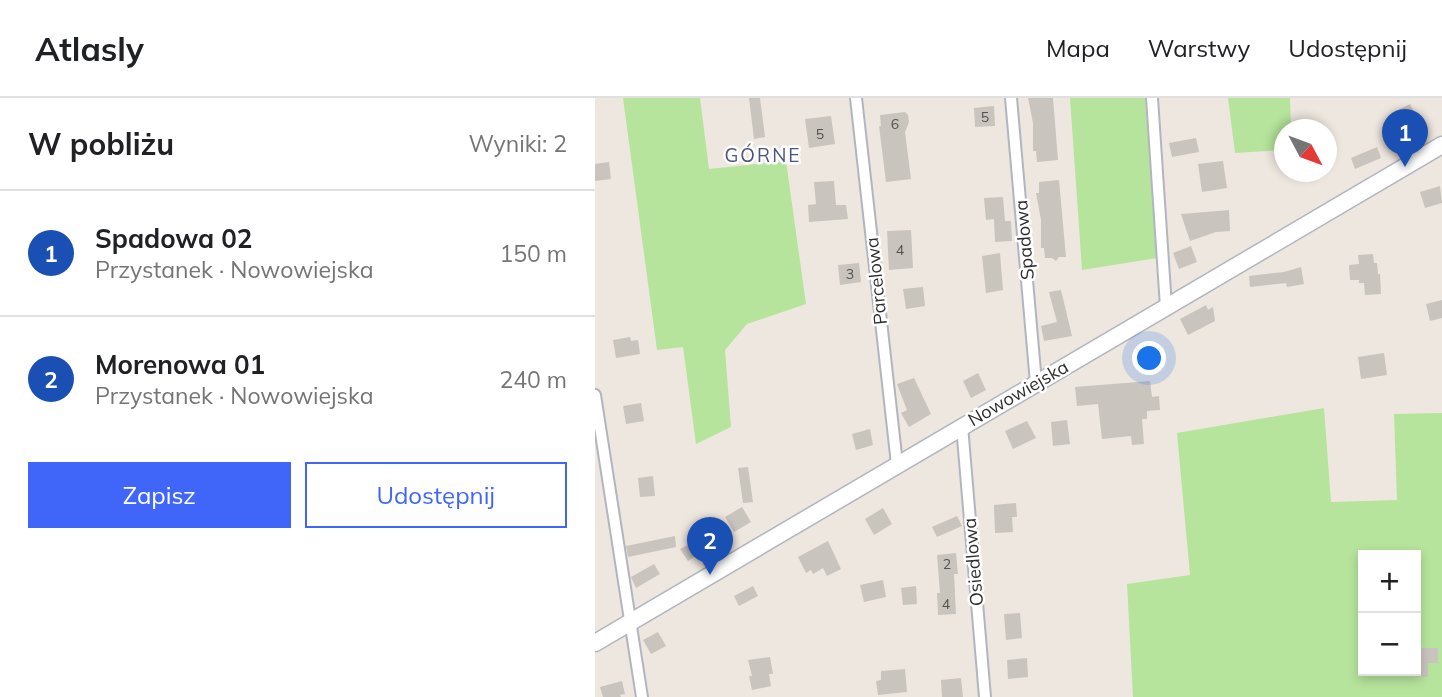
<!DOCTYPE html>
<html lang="pl">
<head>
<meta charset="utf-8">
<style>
	body { margin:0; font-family:Mulish,sans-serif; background:#f6f6f6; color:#202124 }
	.controls { position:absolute; right:21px; bottom:21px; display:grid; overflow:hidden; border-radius:0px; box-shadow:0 4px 10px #0003 }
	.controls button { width:63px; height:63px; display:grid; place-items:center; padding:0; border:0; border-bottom:2px solid #e0e0e0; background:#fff; color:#202124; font:35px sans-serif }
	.compass { position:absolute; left:679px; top:21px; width:63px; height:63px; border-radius:50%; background:#fff; box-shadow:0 4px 10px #0003; rotate:131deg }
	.you { position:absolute; left:555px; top:261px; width:24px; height:24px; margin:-18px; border:5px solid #fff; border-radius:50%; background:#1a73e8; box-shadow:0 0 0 10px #1a73e833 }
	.badge { display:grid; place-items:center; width:46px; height:46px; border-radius:50%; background:#4066f9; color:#fff; font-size:23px; font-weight:700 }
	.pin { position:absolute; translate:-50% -58px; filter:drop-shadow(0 2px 4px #0008) }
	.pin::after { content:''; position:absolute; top:37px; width:24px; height:21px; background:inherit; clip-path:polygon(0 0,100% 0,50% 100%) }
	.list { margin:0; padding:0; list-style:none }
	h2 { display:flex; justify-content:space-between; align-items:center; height:91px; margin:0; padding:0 28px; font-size:30px }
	h2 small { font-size:23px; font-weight:400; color:#757577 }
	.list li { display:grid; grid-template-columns:46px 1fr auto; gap:21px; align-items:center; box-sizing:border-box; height:126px; padding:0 28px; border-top:2px solid #e0e0e0 }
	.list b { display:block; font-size:26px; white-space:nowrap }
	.list p { margin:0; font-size:23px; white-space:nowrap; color:#757577 }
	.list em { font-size:23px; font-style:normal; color:#757577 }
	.actions { display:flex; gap:14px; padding:21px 28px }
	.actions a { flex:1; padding:16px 0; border:2px solid #4066f9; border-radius:0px; text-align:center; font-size:24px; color:#4066f9 }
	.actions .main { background:#4066f9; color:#fff }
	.map { position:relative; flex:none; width:847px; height:599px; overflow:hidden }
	header { display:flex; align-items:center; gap:42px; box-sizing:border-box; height:98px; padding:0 35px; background:#fff; border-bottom:2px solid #e0e0e0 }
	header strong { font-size:33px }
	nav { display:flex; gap:38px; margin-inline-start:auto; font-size:24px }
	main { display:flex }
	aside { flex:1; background:#fff }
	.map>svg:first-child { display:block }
	.green { fill:#b6e49c; fill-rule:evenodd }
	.building { fill:#c9c4be }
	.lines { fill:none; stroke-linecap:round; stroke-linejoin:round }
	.street-casing { stroke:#b2b5c0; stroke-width:14 }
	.secondary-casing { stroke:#b2b5c0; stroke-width:19 }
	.street { stroke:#fff; stroke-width:10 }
	.secondary { stroke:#fff; stroke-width:16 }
	.labels { text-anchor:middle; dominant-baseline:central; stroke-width:5; stroke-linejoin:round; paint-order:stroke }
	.number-label { font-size:14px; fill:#535250 }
	.street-label { font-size:18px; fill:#2c2c2c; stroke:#fff }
	.neighbourhood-label { font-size:19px; letter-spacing:2px; fill:#4c567d; stroke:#fff }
</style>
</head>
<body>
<header>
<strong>Atlasly</strong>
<nav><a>Mapa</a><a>Warstwy</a><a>Udostępnij</a></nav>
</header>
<main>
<aside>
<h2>W pobliżu<small>Wyniki: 2</small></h2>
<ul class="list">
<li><span class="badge" style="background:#1a4fb4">1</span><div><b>Spadowa 02</b><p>Przystanek · Nowowiejska</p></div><em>150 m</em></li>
<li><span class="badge" style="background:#1a4fb4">2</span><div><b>Morenowa 01</b><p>Przystanek · Nowowiejska</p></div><em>240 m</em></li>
</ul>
<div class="actions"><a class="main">Zapisz</a><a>Udostępnij</a></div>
</aside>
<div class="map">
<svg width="847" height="599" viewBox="0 0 847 599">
	<rect width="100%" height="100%" fill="#eee7df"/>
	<g class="green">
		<polygon points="28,0 105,0 114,71 191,63 211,206 152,226 130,252 136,329 101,346 88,249 62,252"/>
		<polygon points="475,0 550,0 562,160 487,172"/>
		<polygon points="633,0 695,0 696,31 690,32 689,52 640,55"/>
		<path d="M729,310L736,404L802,402L799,316L847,315V599H538L532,486L595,477L582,335ZM768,457H821V573H768Z"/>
	</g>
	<g class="building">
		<polygon points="154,0 165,0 170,39 159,41"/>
		<polygon points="433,0 458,0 463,62 442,64 441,53 438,53 438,25"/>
		<polygon points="815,6 823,22 807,31 799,14"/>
		<polygon points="399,8 400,28 380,29 379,10"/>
		<polygon points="310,14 313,17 314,24 310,34 316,81 291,84 284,28 286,28 285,17"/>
		<polygon points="236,18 240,46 214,50 210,21"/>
		<polygon points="601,40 604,54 577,59 574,45"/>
		<polygon points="782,49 786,60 760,71 756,60"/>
		<polygon points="628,63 632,90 607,94 603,66"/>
		<polygon points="14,64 16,81 0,83 0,66"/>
		<polygon points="464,82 471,159 464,159 461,163 457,160 450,160 449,150 446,150 446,122 441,95 444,95 444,84"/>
		<polygon points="239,83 241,107 251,107 253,121 214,124 213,107 221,106 219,84"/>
		<polygon points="845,88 847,105 830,110 825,94"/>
		<polygon points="408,99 410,123 416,123 417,143 400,144 399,121 391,122 389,100"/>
		<polygon points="634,112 635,133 621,134 595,143 586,116"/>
		<polygon points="316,132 318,170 294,172 292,133"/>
		<polygon points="596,148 602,164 584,171 578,155"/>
		<polygon points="405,155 408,192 391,195 387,158"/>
		<polygon points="778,156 779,165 782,165 783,176 785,176 786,196 770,197 769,185 764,185 764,182 755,182 754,167 764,166 763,157"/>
		<polygon points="264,165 266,184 245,187 243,167"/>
		<polygon points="706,169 709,186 692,189 691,185 655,189 654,178 689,174"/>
		<polygon points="328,189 330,208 311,211 308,191"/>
		<polygon points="466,192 477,238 449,243 446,228 462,224 454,194"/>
		<polygon points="847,202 847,220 835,223 831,206"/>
		<polygon points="611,207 613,212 618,209 620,223 593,237 585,221"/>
		<polygon points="35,239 36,243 43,242 45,256 21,260 18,242"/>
		<polygon points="789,255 792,277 766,281 763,259"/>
		<polygon points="383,275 391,292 376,300 368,283"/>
		<polygon points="319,280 336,316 314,329 306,315 312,312 302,286"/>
		<polygon points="555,283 557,299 564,298 565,312 552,313 552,321 547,321 549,346 537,347 536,338 507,341 503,306 482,308 480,289"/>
		<polygon points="46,305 49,323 31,326 28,308"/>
		<polygon points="472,322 475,346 458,348 456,324"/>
		<polygon points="432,323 441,340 418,351 410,333"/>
		<polygon points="275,331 278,347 261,352 257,336"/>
		<polygon points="153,369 158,404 148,405 143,370"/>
		<polygon points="58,378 60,398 45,399 43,380"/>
		<polygon points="421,405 422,419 417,419 418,434 400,435 399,407"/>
		<polygon points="147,409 156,424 139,434 130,419"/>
		<polygon points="288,410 297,426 279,437 270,421"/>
		<polygon points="362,418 367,428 342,439 337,429"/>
		<polygon points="106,433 116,448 93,463 85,451 100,443 98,438"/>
		<polygon points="80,438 81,449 33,459 31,448"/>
		<polygon points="233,443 246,471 232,478 228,470 218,476 216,472 211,475 203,459"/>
		<polygon points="361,455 363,476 359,476 361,516 343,517 342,495 345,495 342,457"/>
		<polygon points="59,466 65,476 41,490 36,479"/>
		<polygon points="288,482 291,499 269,504 265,487"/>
		<polygon points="158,488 163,498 144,508 139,498"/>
		<polygon points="321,488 322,506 308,507 306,490"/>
		<polygon points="425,515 427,540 411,542 409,516"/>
		<polygon points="63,534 71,548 56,556 48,542"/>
		<polygon points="821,550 843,550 843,565 833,565 833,579 821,579"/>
		<polygon points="175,559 178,576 174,576 176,588 157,592 154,578 157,578 153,562"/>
		<polygon points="432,560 433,579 413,581 412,562"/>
		<polygon points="310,571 312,594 283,597 281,583 286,582 286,573"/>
		<polygon points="366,580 368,599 347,599 346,582"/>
		<polygon points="27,583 30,596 25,597 26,599 8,599 5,589"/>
	</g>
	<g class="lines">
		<defs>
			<g id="street">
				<polyline points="261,0 302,366"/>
				<polyline points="416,0 441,285"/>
				<polyline points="557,0 571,209"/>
				<polyline points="0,297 47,599"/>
				<polyline points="367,328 390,599"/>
			</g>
			<polyline id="secondary" points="0,545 847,47"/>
		</defs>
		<use href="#street" class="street-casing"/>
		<use href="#secondary" class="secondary-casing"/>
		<use href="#street" class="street"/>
		<use href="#secondary" class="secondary"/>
	</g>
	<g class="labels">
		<g class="number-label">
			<text x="390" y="19">5</text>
			<text x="300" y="26">6</text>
			<text x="225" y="36">5</text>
			<text x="305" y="152">4</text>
			<text x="255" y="176">3</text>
			<text x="352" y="466">2</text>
			<text x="351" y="506">4</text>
		</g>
		<g class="street-label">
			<text transform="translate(429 142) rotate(-95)">Spadowa</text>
			<text transform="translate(281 183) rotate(-96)">Parcelowa</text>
			<text transform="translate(423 295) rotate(-30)">Nowowiejska</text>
			<text transform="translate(378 464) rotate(-95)">Osiedlowa</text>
		</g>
		<g class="neighbourhood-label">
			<text x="168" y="57">GÓRNE</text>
		</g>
	</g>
</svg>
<div class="controls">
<button>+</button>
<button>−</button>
</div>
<svg class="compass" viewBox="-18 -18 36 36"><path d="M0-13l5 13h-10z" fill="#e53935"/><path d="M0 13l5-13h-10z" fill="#757577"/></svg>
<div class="you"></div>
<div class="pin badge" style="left:810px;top:69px;background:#1a4fb4">1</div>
<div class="pin badge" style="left:115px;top:477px;background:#1a4fb4">2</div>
</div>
</main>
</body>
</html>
